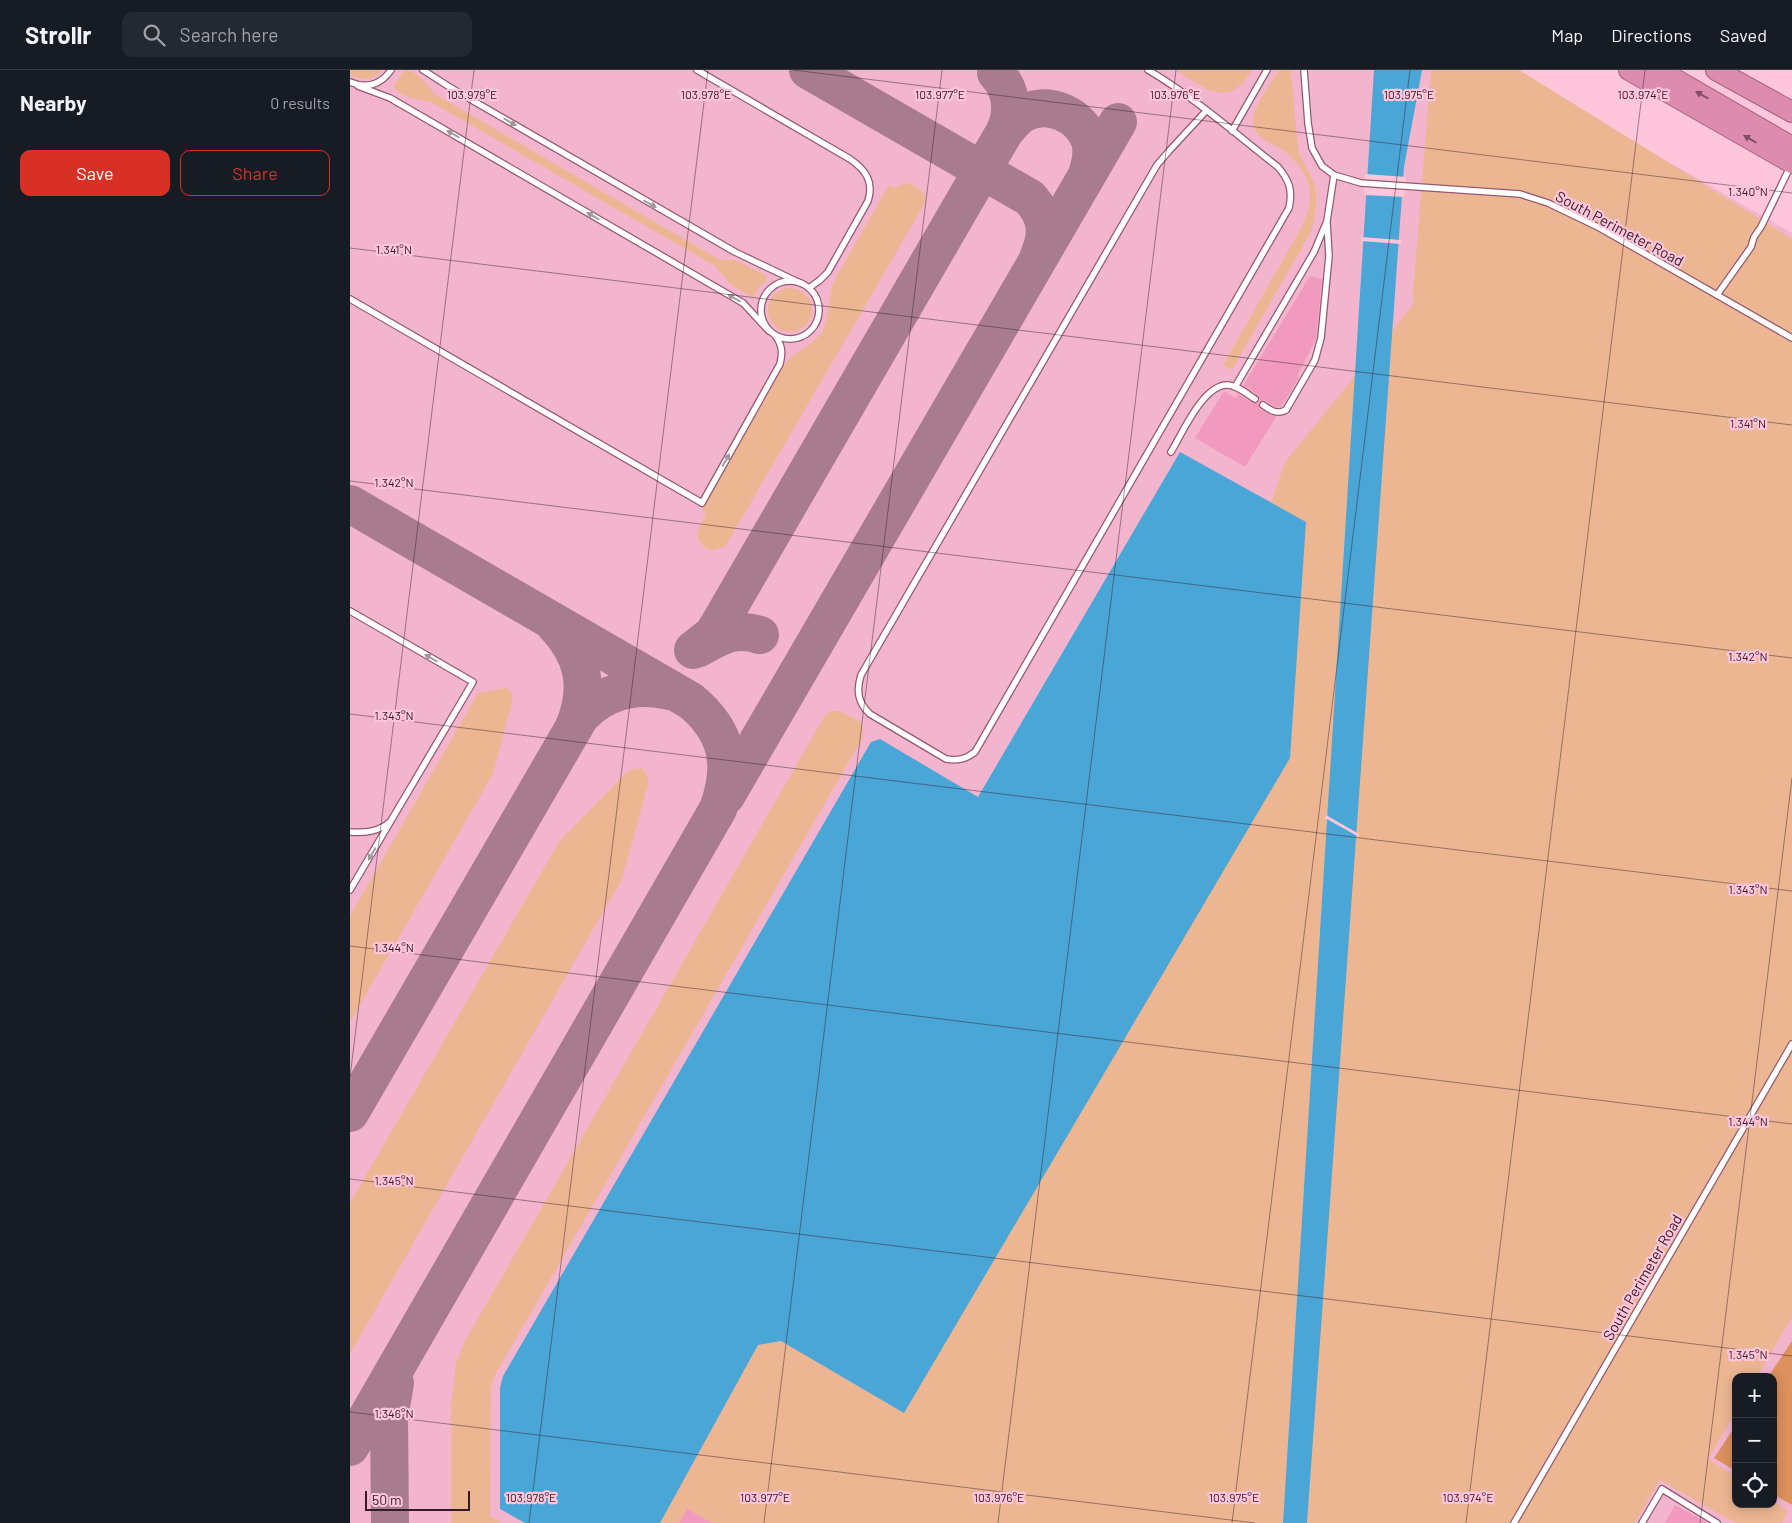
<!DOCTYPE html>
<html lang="en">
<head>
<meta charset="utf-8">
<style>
	body { margin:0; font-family:Barlow,sans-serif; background:#242831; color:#f1f3f6 }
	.controls { position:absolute; right:15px; bottom:15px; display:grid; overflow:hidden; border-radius:10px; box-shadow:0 2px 12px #0003 }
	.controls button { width:45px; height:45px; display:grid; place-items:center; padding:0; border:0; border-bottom:1px solid #363941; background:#171b24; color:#f1f3f6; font:25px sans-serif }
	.scale { position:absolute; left:15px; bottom:12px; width:105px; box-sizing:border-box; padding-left:5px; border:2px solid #351b26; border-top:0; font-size:14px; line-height:18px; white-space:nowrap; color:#351b26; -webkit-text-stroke:4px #fec5db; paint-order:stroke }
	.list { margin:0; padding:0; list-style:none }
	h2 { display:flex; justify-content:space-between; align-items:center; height:65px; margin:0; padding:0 20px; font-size:21px }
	h2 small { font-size:16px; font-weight:400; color:#9ea1a6 }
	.actions { display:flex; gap:10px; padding:15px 20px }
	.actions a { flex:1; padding:11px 0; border:1px solid #d93025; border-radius:10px; text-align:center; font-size:18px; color:#d93025 }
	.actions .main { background:#d93025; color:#fff }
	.icon { flex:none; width:28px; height:28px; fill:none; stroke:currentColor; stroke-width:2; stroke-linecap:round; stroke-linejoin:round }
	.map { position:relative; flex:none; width:1442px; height:1453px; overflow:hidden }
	header { display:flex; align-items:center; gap:30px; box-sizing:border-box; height:70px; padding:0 25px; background:#171b24; border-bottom:1px solid #363941 }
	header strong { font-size:24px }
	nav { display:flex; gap:28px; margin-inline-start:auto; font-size:18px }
	.search { width:350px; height:45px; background:#242831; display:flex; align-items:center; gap:12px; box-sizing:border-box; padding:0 18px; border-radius:10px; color:#9ea1a6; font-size:19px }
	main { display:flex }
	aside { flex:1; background:#171b24 }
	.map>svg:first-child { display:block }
	.built { fill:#f2b5cd; fill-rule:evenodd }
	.green { fill:#edb693 }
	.forest { fill:#dc915e }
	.water { fill:#49a6d6 }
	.pier { fill:#fec5db }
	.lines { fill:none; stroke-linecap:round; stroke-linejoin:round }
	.taxiway { stroke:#a87c8e; stroke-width:38 }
	.building { fill:#f19abd }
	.lane-casing { stroke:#955871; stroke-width:8 }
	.highway-casing { stroke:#a3647e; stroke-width:22 }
	.lane { stroke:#fff; stroke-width:5.5 }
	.highway { stroke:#de8cad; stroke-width:20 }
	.oneway { fill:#814e63 }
	.oneway2 { fill:#a4989d }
	.ticks { fill:none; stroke:#351b26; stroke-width:1; stroke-opacity:0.45 }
	.labels { text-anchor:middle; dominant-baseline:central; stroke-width:4.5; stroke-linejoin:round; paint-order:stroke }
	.street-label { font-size:15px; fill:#351b26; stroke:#fec5db }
	.ticks-label { font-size:12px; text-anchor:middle; fill:#351b26; stroke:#fec5db; stroke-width:4.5; stroke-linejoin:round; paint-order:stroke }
</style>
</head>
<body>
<header>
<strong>Strollr</strong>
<div class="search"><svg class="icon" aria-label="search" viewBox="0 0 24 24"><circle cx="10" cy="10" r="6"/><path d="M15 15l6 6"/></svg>Search here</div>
<nav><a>Map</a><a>Directions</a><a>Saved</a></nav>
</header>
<main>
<aside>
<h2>Nearby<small>0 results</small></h2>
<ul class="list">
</ul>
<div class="actions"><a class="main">Save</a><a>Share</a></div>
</aside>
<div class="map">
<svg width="1442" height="1453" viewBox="0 0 1442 1453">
	<rect width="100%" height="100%" fill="#fec5db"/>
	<path class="built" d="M0,0H1159L1442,163V1453H0ZM1386,1307H1423V1434H1386Z"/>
	<g class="green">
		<path d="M0,0H32C24,10 13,11 2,6Z"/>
		<path d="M53,0C67,0 76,14 85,24L370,190H385L417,206V210L407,219L405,226L402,227L381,215L365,196L81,32C69,29 50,28 43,16L51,5Z"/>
		<path d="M825,0H902C878,41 856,18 825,0Z"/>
		<path d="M929,0H941L948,80C951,91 957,98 962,108C970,125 966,144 961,162L882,300L873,295L954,153C957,143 961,133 960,123C959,108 948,92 937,83C926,74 903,69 903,51C903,37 921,13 929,0Z"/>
		<polygon points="1081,0 1169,0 1442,169 1442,1247 1407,1307 1386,1307 1386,1342 1358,1389 1386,1407 1386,1434 1423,1434 1423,1431 1438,1441 1432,1453 1385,1453 1310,1410 1285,1453 310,1453 408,1275 431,1271 554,1343 956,452 921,433 935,392 1062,236"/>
		<path d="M555,113C564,114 569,118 575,125V133L375,477L361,481C340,469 347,462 356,444L352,440L435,294C444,282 459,277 469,266C481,251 477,226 485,209L539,115L544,118Z"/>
		<circle cx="440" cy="240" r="22"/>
		<path d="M155,618C162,621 163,625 162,632L143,704L0,952V846L128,623Z"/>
		<polygon points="481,641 489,641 511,652 513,659 512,669 145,1305 141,1317 140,1446 152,1453 101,1453 101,1334 106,1293 115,1271 474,647"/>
		<path d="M290,698C298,702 298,707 298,715L272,809L0,1284V1133L209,772L277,702L284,699Z"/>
	</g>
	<g class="forest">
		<polygon points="1442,1271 1442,1435 1423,1424 1423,1307 1418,1307"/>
		<polygon points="1386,1355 1386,1401 1364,1388"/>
	</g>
	<g class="water">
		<polygon points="1024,0 1072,0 1054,97 957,1453 933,1453"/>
		<polygon points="830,382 956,452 940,688 554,1343 431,1271 408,1275 310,1453 175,1453 150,1439 150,1318 153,1306 521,672 530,669 628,727"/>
	</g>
	<g class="pier">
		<polygon points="1015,104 1056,107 1054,127 1014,125"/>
		<polygon points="1011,167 1051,170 1051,174 1011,171"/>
		<polygon points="976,745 1009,764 1009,767 975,748"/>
	</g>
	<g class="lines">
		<g class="taxiway">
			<path d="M458,0L680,128C696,146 699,162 689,185"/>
			<path d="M655,61C661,55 666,47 674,43C699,30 731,45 740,71C743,81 741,91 738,101"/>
			<path d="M0,434L341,631C378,662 384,695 368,739L0,1377"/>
			<path d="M204,554C234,585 240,617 224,657"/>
			<path d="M349,578C371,566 384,557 410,565"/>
			<path d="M343,580L362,565L368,556L655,61C664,40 662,20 646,3"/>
			<polyline points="376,726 768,52"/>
			<path d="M0,1043L230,647C254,621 286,613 320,621"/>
			<polyline points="40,1453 39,1348 45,1313"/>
		</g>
	</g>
	<g class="building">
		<polygon points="960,206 972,209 966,269 948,305 949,308 931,337 925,337 914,330 909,333 910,339 926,347 895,397 845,368 874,321 886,328 888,324 903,333 909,332 910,329 908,325 893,316"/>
		<polygon points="1325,1435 1358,1453 1315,1453"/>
		<polygon points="337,1439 362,1453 329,1453"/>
	</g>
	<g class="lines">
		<defs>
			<g id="lane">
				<polyline points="73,0 101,18 385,182 450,213"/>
				<path d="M347,0L500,89C516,100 524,112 518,131L478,202L470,210L459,218"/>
				<path d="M798,0C844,27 886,64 928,97C939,110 943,120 939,138L625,682C616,689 608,691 596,689L520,644C508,633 506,621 511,605L807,95L819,81L856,41"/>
				<polyline points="954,0 958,53 962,78 972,96 984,105 1011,113 1170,124 1198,133 1250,158 1442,268"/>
				<path d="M0,12C16,19 31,15 41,0"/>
				<polyline points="8,16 40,28 393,233 419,261"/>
				<polyline points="882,61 917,0"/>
				<circle cx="440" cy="240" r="29"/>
				<polyline points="1367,225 1401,177 1404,167 1411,157 1441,95"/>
				<path d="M0,229L352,433L430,294C433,282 432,275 425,265"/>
				<polyline points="885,317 964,182 977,151 984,105"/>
				<path d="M913,335C920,340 927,345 936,340L965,290L971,268L979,186L977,153"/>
				<path d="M821,382C832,364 853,315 877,315C887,315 897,324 905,329"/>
				<polyline points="0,541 123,612 0,820"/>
				<path d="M0,762C15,763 28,762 40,752"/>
				<polyline points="1164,1453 1442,974"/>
				<polyline points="1292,1453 1312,1419 1367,1453"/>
			</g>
			<g id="highway">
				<polyline points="1279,0 1442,93"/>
				<polyline points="1309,0 1442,77"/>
				<polyline points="1366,0 1442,42"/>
			</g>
		</defs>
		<use href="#lane" class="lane-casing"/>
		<use href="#highway" class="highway-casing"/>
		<use href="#lane" class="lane"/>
		<use href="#highway" class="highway"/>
	</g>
	<defs><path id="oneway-solid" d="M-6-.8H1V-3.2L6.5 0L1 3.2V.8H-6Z" transform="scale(1.25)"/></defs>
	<g class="oneway">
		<use href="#oneway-solid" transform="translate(1352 25) rotate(-150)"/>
		<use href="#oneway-solid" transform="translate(1400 69) rotate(-150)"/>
	</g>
	<g class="oneway2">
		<use href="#oneway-solid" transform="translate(160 52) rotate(30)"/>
		<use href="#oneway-solid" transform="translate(103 64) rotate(-150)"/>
		<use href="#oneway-solid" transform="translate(300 134) rotate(30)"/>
		<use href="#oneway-solid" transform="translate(243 146) rotate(-150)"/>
		<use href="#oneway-solid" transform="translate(384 228) rotate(-150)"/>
		<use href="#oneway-solid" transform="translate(376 390) rotate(-61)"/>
		<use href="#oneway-solid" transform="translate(81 588) rotate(-150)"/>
		<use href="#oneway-solid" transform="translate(22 784) rotate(121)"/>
	</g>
	<path class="ticks" d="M443,0L1442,123M0,178L1442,355M0,411L1442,588M0,644L1442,821M0,876L1442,1054M0,1007L124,0M0,1109L1442,1286M0,1342L905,1453M179,1453L358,0M414,1453L592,0M648,1453L826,0M882,1453L1060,0M1116,1453L1295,0M1350,1453L1442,708"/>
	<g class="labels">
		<g class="street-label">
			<text transform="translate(1270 158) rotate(28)">South Perimeter Road</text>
			<text transform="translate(1292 1207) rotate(-60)">South Perimeter Road</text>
		</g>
	</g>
	<g class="ticks-label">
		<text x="122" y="29">103.979°E</text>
		<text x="356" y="29">103.978°E</text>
		<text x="590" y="29">103.977°E</text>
		<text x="825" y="29">103.976°E</text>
		<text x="1059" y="29">103.975°E</text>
		<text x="1293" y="29">103.974°E</text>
		<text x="1398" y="126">1.340°N</text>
		<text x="44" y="184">1.341°N</text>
		<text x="1398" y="358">1.341°N</text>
		<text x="44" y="417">1.342°N</text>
		<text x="1398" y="591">1.342°N</text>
		<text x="44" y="650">1.343°N</text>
		<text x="1398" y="824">1.343°N</text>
		<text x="44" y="882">1.344°N</text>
		<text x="1398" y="1056">1.344°N</text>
		<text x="44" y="1115">1.345°N</text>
		<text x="1398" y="1289">1.345°N</text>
		<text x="44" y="1348">1.346°N</text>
		<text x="181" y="1432">103.978°E</text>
		<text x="415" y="1432">103.977°E</text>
		<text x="649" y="1432">103.976°E</text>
		<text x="884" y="1432">103.975°E</text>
		<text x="1118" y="1432">103.974°E</text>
	</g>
</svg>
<div class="controls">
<button>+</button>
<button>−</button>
<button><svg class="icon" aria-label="locate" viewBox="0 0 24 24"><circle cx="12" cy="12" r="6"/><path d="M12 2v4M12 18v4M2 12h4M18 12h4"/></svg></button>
</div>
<div class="scale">50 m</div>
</div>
</main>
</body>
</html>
